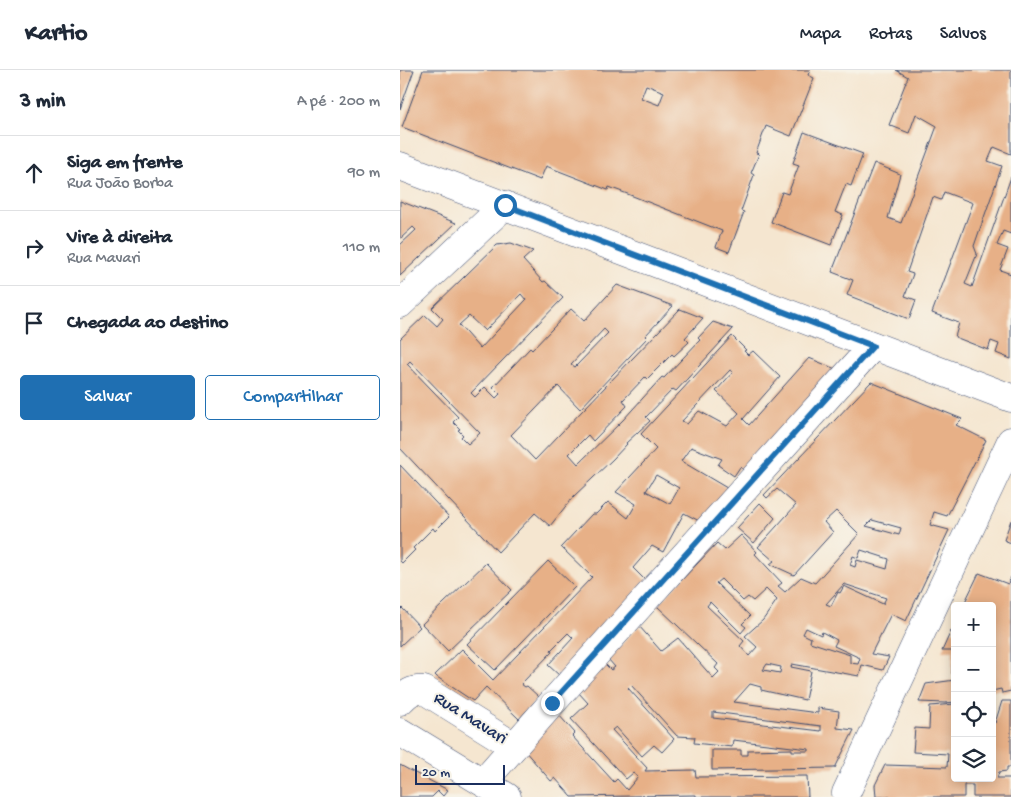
<!DOCTYPE html>
<html lang="pt">
<head>
<meta charset="utf-8">
<style>
	body { margin:0; font-family:"Gochi Hand",sans-serif; background:#f6f6f7; color:#1f2937 }
	.controls { position:absolute; right:15px; bottom:15px; display:grid; overflow:hidden; border-radius:5px; box-shadow:0 2px 12px #0003 }
	.controls button { width:45px; height:45px; display:grid; place-items:center; padding:0; border:0; border-bottom:1px solid #e0e1e3; background:#fff; color:#1f2937; font:25px sans-serif }
	.scale { position:absolute; left:15px; bottom:12px; width:90px; box-sizing:border-box; padding-left:5px; border:2px solid #1b2f5e; border-top:0; font-size:14px; line-height:18px; white-space:nowrap; color:#1b2f5e; -webkit-text-stroke:4px #f7f3e8; paint-order:stroke }
	.stop { position:absolute; width:15px; height:15px; margin:-11px; border:4px solid #1f6fb2; border-radius:50%; background:#fff }
	.stop.end { background:#1f6fb2; border-color:#fff; box-shadow:0 1px 5px #0008 }
	.list { margin:0; padding:0; list-style:none }
	h2 { display:flex; justify-content:space-between; align-items:center; height:65px; margin:0; padding:0 20px; font-size:21px }
	h2 small { font-size:16px; font-weight:400; color:#747a83 }
	.list li { display:grid; grid-template-columns:32px 1fr auto; gap:15px; align-items:center; box-sizing:border-box; height:75px; padding:0 20px; border-top:1px solid #e0e1e3 }
	.list b { display:block; font-size:19px; white-space:nowrap }
	.list p { margin:0; font-size:16px; white-space:nowrap; color:#747a83 }
	.list em { font-size:16px; font-style:normal; color:#747a83 }
	.actions { display:flex; gap:10px; padding:15px 20px }
	.actions a { flex:1; padding:11px 0; border:1px solid #1f6fb2; border-radius:5px; text-align:center; font-size:18px; color:#1f6fb2 }
	.actions .main { background:#1f6fb2; color:#fff }
	.icon { flex:none; width:28px; height:28px; fill:none; stroke:currentColor; stroke-width:2; stroke-linecap:round; stroke-linejoin:round }
	.map { position:relative; flex:none; width:611px; height:727px; overflow:hidden }
	header { display:flex; align-items:center; gap:30px; box-sizing:border-box; height:70px; padding:0 25px; background:#fff; border-bottom:1px solid #e0e1e3 }
	header strong { font-size:24px }
	nav { display:flex; gap:28px; margin-inline-start:auto; font-size:18px }
	main { display:flex }
	aside { flex:1; background:#fff }
	.map>svg:first-child { display:block }
	.building { fill:#e7b087; fill-rule:evenodd }
	.lines { fill:none; stroke-linecap:round; stroke-linejoin:round }
	.minor-casing { stroke:#3c4a6f; stroke-width:29 }
	.minor { stroke:#fff; stroke-width:28 }
	.route { stroke:#1f6fb2; stroke-width:6 }
	.labels { text-anchor:middle; dominant-baseline:central; stroke-width:4; stroke-linejoin:round; paint-order:stroke }
	.street-label { font-size:18px; fill:#1b2f5e; stroke:#f7f3e8 }
</style>
</head>
<body>
<header>
<strong>Kartio</strong>
<nav><a>Mapa</a><a>Rotas</a><a>Salvos</a></nav>
</header>
<main>
<aside>
<h2>3 min<small>A pé · 200 m</small></h2>
<ul class="list">
<li><svg class="icon" aria-label="ahead" viewBox="0 0 24 24"><path d="M12 20V5M6 11l6-6 6 6"/></svg><div><b>Siga em frente</b><p>Rua João Borba</p></div><em>90 m</em></li>
<li><svg class="icon" aria-label="right" viewBox="0 0 24 24"><path d="M7 20v-9h11M14 6l5 5-5 5"/></svg><div><b>Vire à direita</b><p>Rua Mavari</p></div><em>110 m</em></li>
<li><svg class="icon" aria-label="arrive" viewBox="0 0 24 24"><path d="M6 21V4h12l-3 4 3 4H6"/></svg><div><b>Chegada ao destino</b></div></li>
</ul>
<div class="actions"><a class="main">Salvar</a><a>Compartilhar</a></div>
</aside>
<div class="map">
<svg width="611" height="727" viewBox="0 0 611 727">
	<rect width="100%" height="100%" fill="#f7f3e8"/>
	<filter id="ink" filterUnits="userSpaceOnUse"><feTurbulence type="fractalNoise" baseFrequency=".02" numOctaves="2"/><feDisplacementMap in="SourceGraphic" scale="10" xChannelSelector="R" yChannelSelector="G"/><feConvolveMatrix kernelMatrix="1 2 1 2 8 2 1 2 1" color-interpolation-filters="sRGB"/></filter>
	<filter id="wash" filterUnits="userSpaceOnUse"><feTurbulence type="fractalNoise" baseFrequency=".0096" numOctaves="4" result="noise"/><feDisplacementMap in="SourceGraphic" scale="20" xChannelSelector="R" yChannelSelector="G"/><feGaussianBlur stdDeviation="1.12" result="paint"/><feColorMatrix in="noise" values="0 0 0 0 0 0 0 0 0 0 0 0 0 0 0 0 0 1.4 0 .05"/><feComposite in="paint" operator="in"/></filter>
	<g filter="url(#wash)">
		<rect width="100%" height="100%" fill="#f5e6d0"/>
		<g id="blocks">
			<g class="building">
				<polygon points="0,0 14,0 0,39"/>
				<path d="M23,0H410L408,5L414,8L391,66L366,56L356,83L359,84L351,103L354,105L341,141L344,142L329,182L316,177L322,161L225,123L209,117L208,120L146,96L140,110L2,57ZM246,15L264,22L259,35L241,28Z"/>
				<polygon points="496,0 611,0 611,84 594,77 588,91 602,96 574,176 577,184 565,214 572,217 611,107 611,164 603,161 597,175 608,179 600,200 611,204 611,289 596,283 599,274 591,271 588,280 555,267 559,253 532,243 573,133 544,122 541,130 533,127 507,202 513,204 505,226 516,230 509,249 447,225 453,210 432,202 474,93 500,104 488,148 501,153 537,56 516,44 509,63 489,55 508,7"/>
				<polygon points="404,62 463,84 451,116 446,114 435,142 443,145 431,175 371,152 382,122 388,124 399,95 393,93"/>
				<polygon points="0,131 56,153 0,206 0,175 16,160 13,157 0,169"/>
				<path d="M111,173L133,181L123,190L143,212L145,211L163,228L71,323L75,327L85,317L96,328L100,324L93,317L130,278L132,280L171,239L184,251L217,215L273,236L245,266L247,268L180,339L158,316L111,365L135,390L280,239L303,248L285,268L289,272L274,286L272,284L247,309L245,307L223,330L227,336L193,371L188,365L169,384L178,394L223,350L262,307L264,308L300,270L298,268L313,252L333,259L276,321L273,319L246,347L250,351L226,373L227,374L213,389L173,427L150,456L135,443L98,482L0,378V269L25,245L37,256L43,249L32,238L97,175ZM121,224L126,230L80,279L59,255L69,246L85,261ZM204,259L208,263L175,297L171,294ZM10,291L80,363L68,374L61,367L63,365L58,360L60,359L53,352L58,347L7,294Z"/>
				<path d="M332,266L346,280L344,281L348,285L353,281L380,307L343,349L349,355L409,288L443,302L349,404L340,397L334,406L318,395L322,389L291,377L281,391L332,421L303,453L284,443L263,482L252,476L233,498L246,511L160,606L148,595L173,568L168,563L151,580L152,582L121,614L125,617L127,616L139,627L119,649L86,617L73,631L37,607L35,605L62,579L93,610L192,507L161,477L192,444H196L208,432L228,448L236,434L216,422L256,379L241,364ZM330,300L333,302L316,321L339,343L327,356L299,341L287,354L282,351ZM256,405L279,418L270,434L246,421Z"/>
				<path d="M471,312L562,349L556,355L586,370L547,446L534,442L530,455L549,460L506,551L491,544L471,584L489,587L483,600L462,595L459,606L392,594L391,597L411,601L405,630L361,620V617L350,614L334,632L418,643V638L439,641L437,658L454,660L435,698L312,700V680H341V685H348V680L392,679V681H409V679L333,670L332,677L294,673L295,667L277,666L231,615L228,618L274,669L262,682L254,675L242,686L216,657L212,660L247,698L245,701L295,700L296,707L407,706L408,727H296V725L172,727L155,708L151,711L124,680L158,644L175,663L172,666L214,712L217,709L227,720L238,707L233,703L226,709L171,649L188,633L178,622L204,593L211,600L215,597L208,589L239,556L261,581L278,568L313,608L319,602L315,598L318,594L257,536L317,473L325,480L341,465L357,482L355,484L382,513L378,516L385,522L401,507L415,513L459,464L436,441L424,452L433,462L394,505L370,494L374,491L358,477L396,435L377,419L367,428L364,425ZM472,450L501,458L499,465L466,456ZM461,480L489,489L487,499L457,490L455,497L450,495L453,486L458,488ZM321,509L343,531L348,527L353,531L366,519L377,530L363,550L345,566L357,577L349,586L340,576L344,571L307,536L310,532L341,563L346,557L342,554L350,546L316,513ZM444,514L486,528L483,534L444,516L440,523L438,522L431,536L426,534ZM406,558L421,565L422,562L437,570L434,576L460,588L458,594L450,593V585L410,572L411,568L403,564ZM367,594L381,597L380,603L363,600ZM313,642L421,656V661L313,648Z"/>
				<polygon points="0,395 49,447 35,461 33,458 13,478 15,480 2,493 0,491"/>
				<polygon points="360,433 375,448 354,473 337,458"/>
				<polygon points="611,450 611,473 604,470"/>
				<polygon points="148,491 175,517 95,600 67,574"/>
				<polygon points="86,493 112,520 48,581 22,554"/>
				<polygon points="579,503 608,514 611,507 611,621 602,623 601,619 592,621 592,536 563,536"/>
				<polygon points="2,538 20,557 0,576 0,540"/>
				<polygon points="551,561 555,562 555,603 552,604 553,581 542,581"/>
				<polygon points="555,610 555,632 545,633 519,632 526,614"/>
				<polygon points="602,631 611,631 611,697 607,697 607,701 599,702 597,708 611,708 611,727 573,727 573,715 564,715 564,727 476,727 475,715 485,695 547,697 548,684 513,682 515,658 529,659 530,636 555,634 555,708 592,708 592,652 595,653"/>
				<polygon points="0,695 9,700 48,720 43,726 38,721 32,727 0,727"/>
			</g>
		</g>
	</g>
	<g filter="url(#ink)">
		<use href="#blocks" fill-opacity="0" stroke="#3c4a6f" stroke-width="1"/>
		<g class="lines">
			<defs>
				<g id="minor">
					<polyline points="0,96 611,328"/>
					<polyline points="0,234 105,135"/>
					<path d="M0,631C8,623 12,619 24,620L114,676"/>
					<polyline points="0,662 107,727"/>
					<polyline points="83,712 152,633 473,276"/>
					<polyline points="446,723 611,371"/>
				</g>
			</defs>
			<use href="#minor" class="minor-casing"/>
			<use href="#minor" class="minor"/>
		</g>
	</g>
	<g class="lines" filter="url(#ink)">
		<polyline class="route" points="105,135 473,276 152,633"/>
	</g>
	<g class="labels">
		<g class="street-label">
			<text transform="translate(70 649) rotate(32)">Rua Mavari</text>
		</g>
	</g>
</svg>
<div class="controls">
<button>+</button>
<button>−</button>
<button><svg class="icon" aria-label="locate" viewBox="0 0 24 24"><circle cx="12" cy="12" r="6"/><path d="M12 2v4M12 18v4M2 12h4M18 12h4"/></svg></button>
<button><svg class="icon" aria-label="layers" viewBox="0 0 24 24"><path d="M12 4l9 5-9 5-9-5zM3 14l9 5 9-5"/></svg></button>
</div>
<div class="scale">20 m</div>
<div class="stop" style="left:105px;top:135px"></div>
<div class="stop end" style="left:152px;top:633px"></div>
</div>
</main>
</body>
</html>
